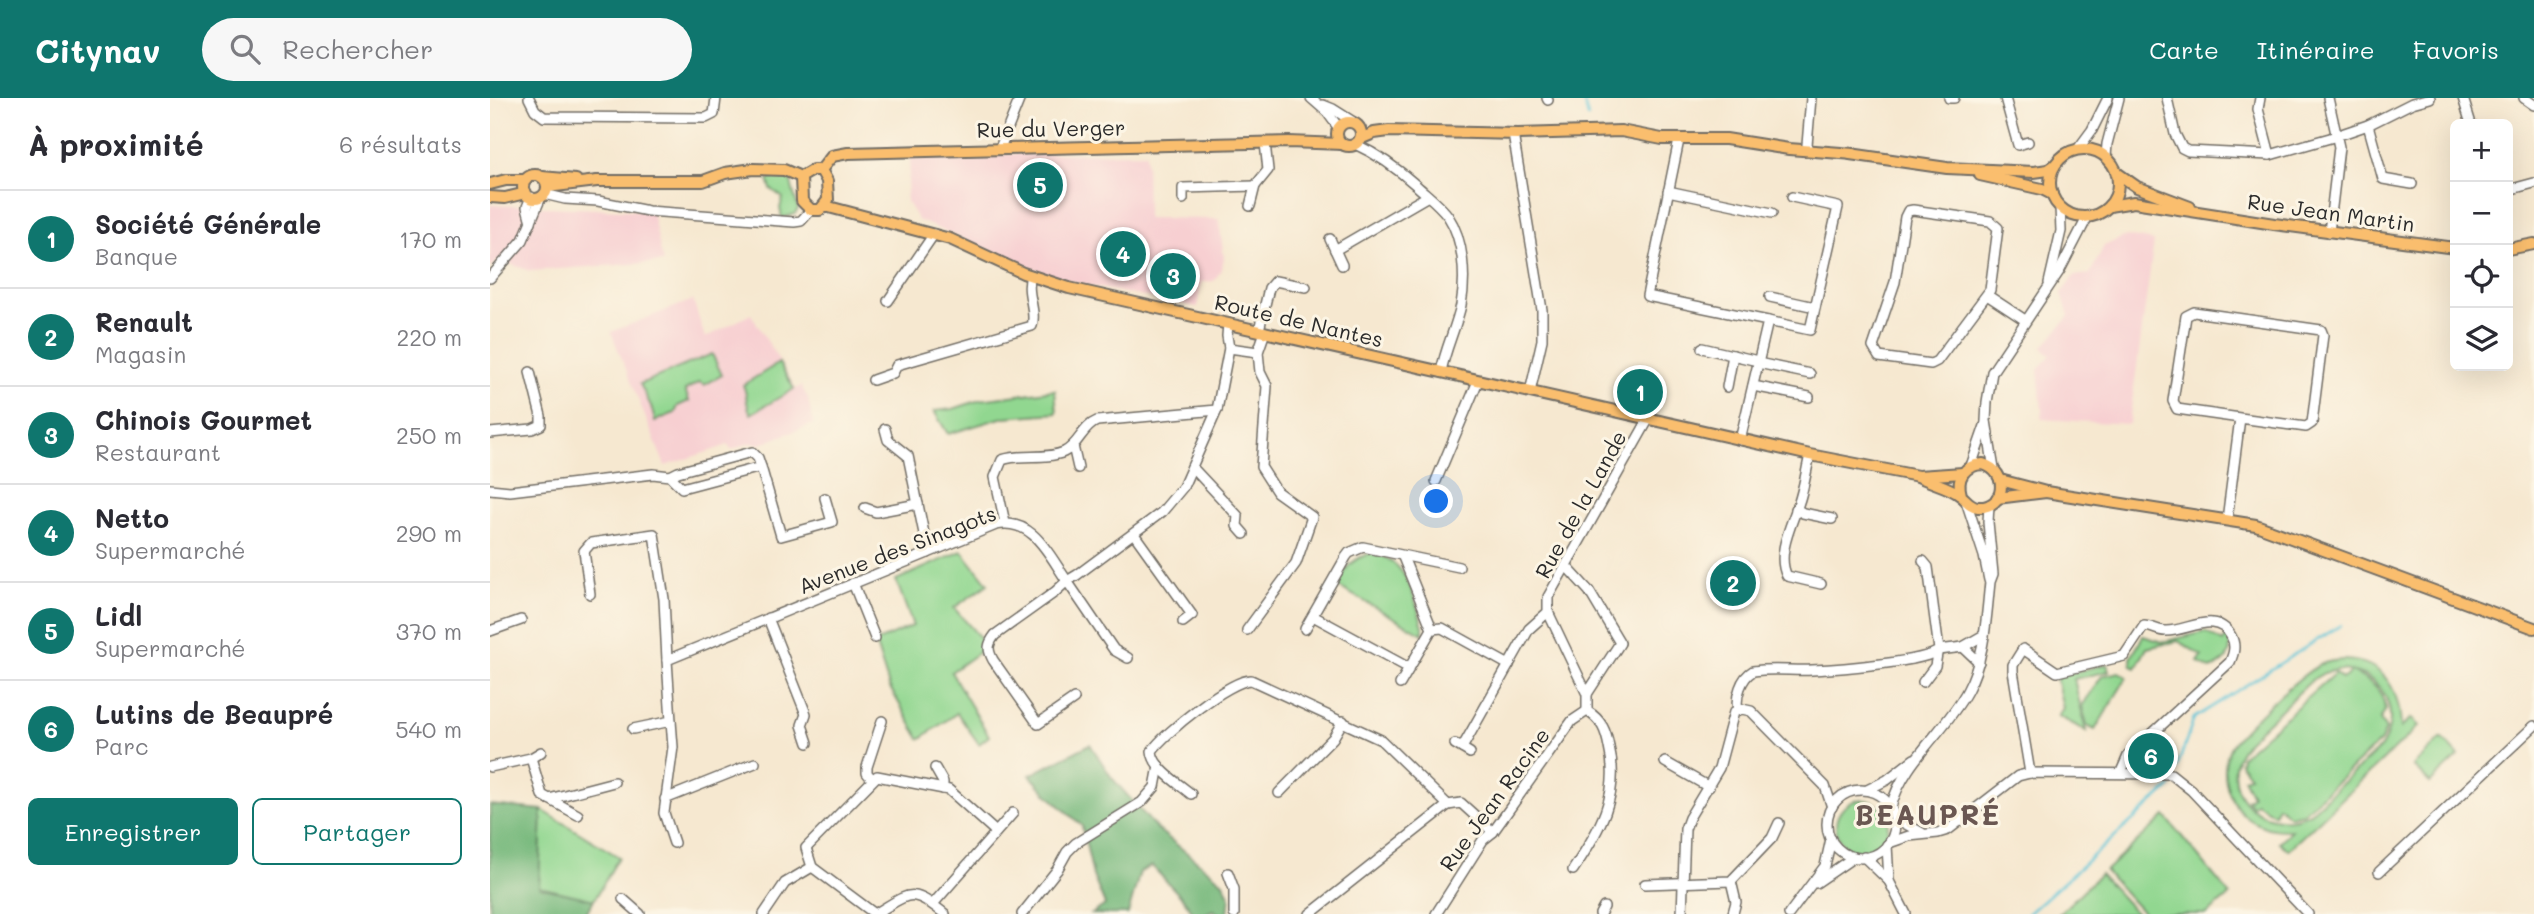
<!DOCTYPE html>
<html lang="fr">
<head>
<meta charset="utf-8">
<style>
	body { margin:0; font-family:Mali,sans-serif; background:#f7f7f7; color:#2b2b33 }
	.controls { position:absolute; right:21px; top:21px; display:grid; overflow:hidden; border-radius:10px; box-shadow:0 7px 28px #0002 }
	.controls button { width:63px; height:63px; display:grid; place-items:center; padding:0; border:0; border-bottom:2px solid #e1e1e2; background:#fff; color:#2b2b33; font:35px sans-serif }
	.you { position:absolute; left:947px; top:404px; width:24px; height:24px; margin:-18px; border:5px solid #fff; border-radius:50%; background:#1a73e8; box-shadow:0 0 0 10px #1a73e833 }
	.badge { display:grid; place-items:center; width:46px; height:46px; border-radius:50%; background:#0f766e; color:#fff; font-size:23px; font-weight:700 }
	.pin { position:absolute; translate:-50% -50%; border:4px solid #fff; box-shadow:0 2px 7px #0006 }
	.list { margin:0; padding:0; list-style:none }
	h2 { display:flex; justify-content:space-between; align-items:center; height:91px; margin:0; padding:0 28px; font-size:30px }
	h2 small { font-size:23px; font-weight:400; color:#7c7c81 }
	.list li { display:grid; grid-template-columns:46px 1fr auto; gap:21px; align-items:center; box-sizing:border-box; height:98px; padding:0 28px; border-top:2px solid #e1e1e2 }
	.list b { display:block; font-size:26px; white-space:nowrap }
	.list p { margin:0; font-size:23px; white-space:nowrap; color:#7c7c81 }
	.list em { font-size:23px; font-style:normal; color:#7c7c81 }
	.actions { display:flex; gap:14px; padding:21px 28px }
	.actions a { flex:1; padding:16px 0; border:2px solid #0f766e; border-radius:10px; text-align:center; font-size:24px; color:#0f766e }
	.actions .main { background:#0f766e; color:#fff }
	.icon { flex:none; width:38px; height:38px; fill:none; stroke:currentColor; stroke-width:2; stroke-linecap:round; stroke-linejoin:round }
	.map { position:relative; flex:none; width:2044px; height:816px; overflow:hidden }
	header { display:flex; align-items:center; gap:42px; box-sizing:border-box; height:98px; padding:0 35px; background:#0f766e; color:#fff }
	header strong { font-size:33px }
	nav { display:flex; gap:38px; margin-inline-start:auto; font-size:24px }
	.search { width:490px; height:63px; background:#f7f7f7; display:flex; align-items:center; gap:18px; box-sizing:border-box; padding:0 24px; border-radius:38px; color:#7c7c81; font-size:26px }
	main { display:flex }
	aside { flex:1; background:#fff }
	.map>svg:first-child { display:block }
	.built { fill:#f7cfd1 }
	.green { fill:#91d790; stroke:#5e815e; stroke-width:2; fill-rule:evenodd }
	.forest { fill:#74b87a; stroke:#507252; stroke-width:2 }
	.lines { fill:none; stroke-linecap:round; stroke-linejoin:round }
	.stream { stroke:#5ac3d7; stroke-width:2.5 }
	.minor-casing { stroke:#726d65; stroke-width:12 }
	.major-casing { stroke:#726d65; stroke-width:14 }
	.minor { stroke:#fff; stroke-width:9 }
	.major { stroke:#fabe6e; stroke-width:10 }
	.labels { text-anchor:middle; dominant-baseline:central; stroke-width:6; stroke-linejoin:round; paint-order:stroke }
	.street-label { font-size:21px; fill:#2b2b2b; stroke:#fcf5e5 }
	.district-label { font-size:28px; font-weight:bold; letter-spacing:2px; fill:#6a5752; stroke:#fcf5e5 }
</style>
</head>
<body>
<header>
<strong>Citynav</strong>
<div class="search"><svg class="icon" aria-label="search" viewBox="0 0 24 24"><circle cx="10" cy="10" r="6"/><path d="M15 15l6 6"/></svg>Rechercher</div>
<nav><a>Carte</a><a>Itinéraire</a><a>Favoris</a></nav>
</header>
<main>
<aside>
<h2>À proximité<small>6 résultats</small></h2>
<ul class="list">
<li><span class="badge">1</span><div><b>Société Générale</b><p>Banque</p></div><em>170 m</em></li>
<li><span class="badge">2</span><div><b>Renault</b><p>Magasin</p></div><em>220 m</em></li>
<li><span class="badge">3</span><div><b>Chinois Gourmet</b><p>Restaurant</p></div><em>250 m</em></li>
<li><span class="badge">4</span><div><b>Netto</b><p>Supermarché</p></div><em>290 m</em></li>
<li><span class="badge">5</span><div><b>Lidl</b><p>Supermarché</p></div><em>370 m</em></li>
<li><span class="badge">6</span><div><b>Lutins de Beaupré</b><p>Parc</p></div><em>540 m</em></li>
</ul>
<div class="actions"><a class="main">Enregistrer</a><a>Partager</a></div>
</aside>
<div class="map">
<svg width="2044" height="816" viewBox="0 0 2044 816">
	<rect width="100%" height="100%" fill="#fcf5e5"/>
	<filter id="ink" filterUnits="userSpaceOnUse"><feTurbulence type="fractalNoise" baseFrequency=".0143" numOctaves="2"/><feDisplacementMap in="SourceGraphic" scale="14" xChannelSelector="R" yChannelSelector="G"/><feConvolveMatrix kernelMatrix="1 2 1 2 8 2 1 2 1" color-interpolation-filters="sRGB"/></filter>
	<filter id="wash" filterUnits="userSpaceOnUse"><feTurbulence type="fractalNoise" baseFrequency=".00686" numOctaves="4" result="noise"/><feDisplacementMap in="SourceGraphic" scale="28" xChannelSelector="R" yChannelSelector="G"/><feGaussianBlur stdDeviation="1.57" result="paint"/><feColorMatrix in="noise" values="0 0 0 0 0 0 0 0 0 0 0 0 0 0 0 0 0 1.4 0 .05"/><feComposite in="paint" operator="in"/></filter>
	<g filter="url(#wash)">
		<rect width="100%" height="100%" fill="#f6e8d0"/>
		<g class="built">
			<polygon points="656,55 657,120 729,121 734,161 730,174 724,183 711,184 708,209 595,187 556,176 428,122 416,103 421,57"/>
			<polygon points="0,107 162,113 173,164 40,173 9,162 0,170"/>
			<polygon points="1636,138 1664,143 1639,326 1551,321 1552,312 1548,271 1561,257 1552,250 1579,218 1572,195 1584,178 1600,176 1614,148"/>
			<polygon points="203,202 215,240 261,216 306,291 311,288 318,300 323,326 271,346 259,345 241,352 238,347 175,368 121,234"/>
		</g>
		<g class="green">
			<polygon points="281,76 300,81 308,111 305,116 292,120 290,110 293,100 281,91 278,82 282,80"/>
			<polygon points="222,256 232,277 214,287 210,284 195,292 199,303 188,308 185,315 165,323 161,308 150,286"/>
			<path d="M289,265L304,291L261,316C255,306 258,297 253,287Z"/>
			<polygon points="565,292 567,315 514,319 458,336 444,313 463,311 490,302"/>
			<polygon points="472,453 498,486 464,510 493,543 492,552 461,574 499,638 489,646 467,615 430,641 399,588 385,544 423,528 406,482"/>
			<path d="M882,455C918,462 923,497 933,528V536L847,488C854,470 863,460 882,455Z"/>
			<path d="M1715,534L1733,544L1737,538C1745,554 1736,566 1720,571L1708,564L1712,558L1688,543L1657,550L1646,570L1642,568L1641,560L1653,538L1672,544Z"/>
			<path d="M1856,562C1896,564 1910,594 1911,630L1921,620L1929,628L1798,752L1789,744L1801,732C1790,732 1780,732 1770,727C1741,715 1727,679 1740,650C1748,634 1812,575 1830,567C1838,563 1847,562 1856,562ZM1847,572C1891,571 1914,612 1891,649L1820,715C1771,740 1719,686 1758,643L1822,582L1834,575Z"/>
			<polygon points="1617,566 1619,573 1584,581 1596,633 1568,618 1573,610 1566,579"/>
			<polygon points="1629,574 1637,579 1605,632 1597,628 1592,608 1612,578"/>
			<path d="M1862,574C1882,584 1891,589 1896,611L1890,622L1896,631L1891,643L1813,715L1800,718L1788,708L1784,716L1766,705L1762,708L1757,702L1762,698L1753,680L1760,678L1750,665L1751,659L1845,575L1852,581Z"/>
			<polygon points="1952,640 1969,658 1940,685 1923,668"/>
			<circle cx="1372" cy="728" r="26"/>
			<polygon points="52,712 129,759 104,802 49,789"/>
			<polygon points="1675,718 1740,797 1717,816 1654,816 1615,773"/>
			<polygon points="1610,776 1647,816 1569,816"/>
		</g>
		<g class="forest">
			<polygon points="600,646 622,680 666,730 733,784 740,799 738,816 729,816 723,812 715,816 704,816 695,803 662,768 650,774 638,816 602,816 615,807 603,778 592,728 557,696 540,677"/>
			<polygon points="0,707 52,712 49,789 104,802 95,816 0,816"/>
		</g>
		<g class="lines">
			<g class="stream">
				<polyline points="1093,0 1098,19"/>
				<polyline points="1687,670 1704,620 1851,527"/>
				<polyline points="1538,816 1681,688"/>
			</g>
		</g>
	</g>
	<g filter="url(#ink)">
		<g class="lines">
			<defs>
				<g id="minor">
					<polyline points="39,0 45,12 54,19 216,20 224,16 226,0"/>
					<polyline points="821,0 837,14 848,29"/>
					<polyline points="1057,0 1058,2"/>
					<polyline points="1459,0 1464,0"/>
					<polyline points="1515,0 1528,47 1538,44"/>
					<polyline points="1677,0 1685,36 1692,50 1698,53 1780,57 1840,40 1878,27 1922,5 1940,0"/>
					<polyline points="1770,0 1768,11 1780,57"/>
					<polyline points="1838,0 1849,49 1839,134"/>
					<polyline points="1973,0 1981,26"/>
					<polyline points="2034,0 2044,7"/>
					<polyline points="833,7 843,11 862,23"/>
					<polyline points="1878,27 1893,81 1922,86"/>
					<polyline points="1023,36 1052,212 1052,242 1040,294"/>
					<polyline points="1189,42 1157,198 1278,223 1250,342"/>
					<path d="M865,46C889,57 908,71 927,88C938,98 950,107 958,118C974,142 976,180 971,207C966,230 955,251 951,274"/>
					<polyline points="1317,47 1321,0"/>
					<polyline points="510,50 530,0"/>
					<polyline points="1588,51 1602,32 1618,0"/>
					<polyline points="1616,59 1617,46 1629,0"/>
					<polyline points="2018,92 2044,85"/>
					<polyline points="1178,93 1282,115"/>
					<polyline points="54,96 75,101 108,103 158,113 304,124 311,123 321,112"/>
					<polyline points="41,99 37,109 41,124"/>
					<polyline points="693,101 693,90 765,88"/>
					<polyline points="760,108 765,88 778,72 775,45"/>
					<polygon points="1423,112 1500,123 1508,130 1500,192 1447,263 1441,266 1389,259 1383,249 1405,184 1415,119 1418,113"/>
					<polyline points="840,141 852,167"/>
					<polyline points="845,152 938,98"/>
					<polyline points="0,180 33,142 51,99"/>
					<polyline points="1559,185 1571,133 1570,109"/>
					<polyline points="1497,197 1535,222"/>
					<polyline points="1280,199 1325,209"/>
					<polyline points="398,203 444,136"/>
					<polyline points="1278,223 1320,232 1348,109 1302,99"/>
					<polyline points="769,232 779,190 785,183 816,189"/>
					<polyline points="739,250 768,254"/>
					<polyline points="1212,250 1268,263"/>
					<polyline points="1268,265 1320,276"/>
					<path d="M383,282L403,275L407,267L542,228C547,212 535,195 541,178"/>
					<polyline points="1263,288 1319,299"/>
					<polyline points="1237,289 1243,257"/>
					<polyline points="395,331 398,342 418,358 438,455"/>
					<polyline points="0,335 42,331 51,327 51,318 40,274"/>
					<polyline points="583,348 588,370"/>
					<path d="M1320,357C1316,373 1314,391 1308,407C1301,428 1286,457 1297,478L1331,486"/>
					<polyline points="1481,368 1496,325"/>
					<polyline points="702,369 748,418 747,428 754,436"/>
					<polyline points="1504,371 1496,323 1497,304 1502,274 1570,172 1598,118"/>
					<polyline points="180,378 188,374 262,354 268,360 271,369"/>
					<polyline points="946,383 988,283"/>
					<polyline points="0,391 20,393 163,376 180,378 192,390 271,369 291,438 342,424 335,400"/>
					<polyline points="1476,403 1494,458 1499,482"/>
					<polyline points="375,410 386,414 428,406"/>
					<polyline points="1306,411 1313,415 1342,421"/>
					<polyline points="1737,422 1750,320 1816,329 1822,325 1833,237 1831,232 1704,214 1696,218 1683,303 1687,311 1750,320"/>
					<path d="M515,425L505,379L512,362C531,355 556,362 574,354C589,347 592,329 607,323L727,312"/>
					<polyline points="644,436 702,517 693,524"/>
					<polyline points="913,459 942,531"/>
					<polyline points="1433,463 1438,469 1449,552 1473,549 1494,537"/>
					<polyline points="1076,468 1099,493 1130,545 1097,596"/>
					<polyline points="363,485 385,540"/>
					<polyline points="100,496 94,453 101,445 164,436 174,501 177,562"/>
					<polyline points="1058,514 1097,596 1097,613"/>
					<polyline points="823,518 919,570"/>
					<polyline points="278,520 316,616 312,627 318,645"/>
					<polyline points="815,531 856,459 859,455 873,449 969,469"/>
					<polyline points="942,531 952,530 1019,567"/>
					<polyline points="757,532 806,465 822,419 787,394 771,369 777,288 770,274 768,254 775,234"/>
					<polyline points="0,533 31,522"/>
					<polyline points="1473,549 1489,564"/>
					<polyline points="1433,584 1445,568 1447,556"/>
					<polyline points="910,586 942,531"/>
					<path d="M584,601L548,626L503,562C497,551 498,546 505,537L565,494L577,483L624,552L638,560"/>
					<path d="M1248,612C1245,599 1251,580 1263,573C1282,570 1303,573 1322,572C1343,571 1438,564 1449,552"/>
					<polyline points="181,623 183,649 174,715 184,745"/>
					<path d="M143,631L181,623L177,562L506,427C543,419 559,457 577,483L587,477L672,414L693,389L727,312L739,250L737,238L738,226"/>
					<polyline points="965,646 980,655"/>
					<polyline points="972,650 1039,531 1058,514 1058,499 1158,322"/>
					<polyline points="41,660 51,654"/>
					<polyline points="1175,664 1219,689"/>
					<polyline points="0,669 41,660 52,697 88,717"/>
					<polyline points="445,670 453,684 453,691"/>
					<path d="M1540,675L1523,573V567L1533,551L1567,574L1634,558L1654,528C1661,528 1668,533 1675,533C1697,534 1726,511 1741,538C1746,547 1744,555 1740,564L1638,658L1631,674"/>
					<polyline points="382,681 377,675 377,669 392,623"/>
					<polyline points="1377,692 1397,682 1424,661"/>
					<circle cx="1371" cy="726" r="34"/>
					<polyline points="789,695 843,640 853,623"/>
					<path d="M701,696C688,685 663,670 662,653C674,635 740,582 761,582L891,642L958,707L971,705L1003,734"/>
					<polyline points="59,701 124,684"/>
					<polyline points="175,701 265,665"/>
					<path d="M1401,709C1413,663 1455,634 1477,593C1495,560 1496,521 1500,484L1503,476L1498,424L1499,407"/>
					<polyline points="1405,720 1432,735"/>
					<polyline points="1399,745 1419,738 1448,735 1458,732 1528,678 1540,675 1681,676 1701,692 1818,816"/>
					<polyline points="1397,747 1399,783 1416,816"/>
					<polyline points="1374,759 1399,783"/>
					<polyline points="322,769 316,750 387,678 459,692 506,734"/>
					<path d="M1083,772C1109,733 1131,697 1119,649C1116,633 1112,622 1097,613"/>
					<polyline points="1889,774 2044,628"/>
					<polyline points="738,775 744,791 744,816"/>
					<polyline points="1241,783 1246,804 1243,815"/>
					<polyline points="1326,785 1364,759"/>
					<polyline points="1155,786 1241,783 1282,740 1289,725"/>
					<polyline points="133,801 150,816"/>
					<polyline points="443,806 523,715"/>
					<path d="M274,816L295,785L322,769L385,816C422,794 420,789 455,816"/>
					<polyline points="532,816 567,772 577,754 586,745 652,704 665,689 669,668"/>
					<polyline points="820,816 958,707"/>
					<polyline points="946,816 993,742 1003,734 1082,623 1097,613"/>
					<polyline points="1110,816 1114,809"/>
					<polyline points="1192,816 1195,731 1199,720 1229,670 1244,614 1252,611 1261,613 1335,688 1342,709"/>
					<polyline points="1299,816 1335,768 1341,741"/>
				</g>
				<g id="major">
					<circle cx="859" cy="36" r="12"/>
					<polyline points="870,41 884,35 899,33 1028,36 1131,33 1172,41 1236,41 1299,51 1364,56"/>
					<circle cx="1594" cy="85" r="34"/>
					<polyline points="1360,56 1457,70 1544,74 1558,72 1564,68"/>
					<polygon points="323,72 331,72 337,83 338,102 330,112 321,112 312,103 311,79"/>
					<polyline points="331,72 342,58 358,55 799,44 852,46"/>
					<polyline points="1627,75 1647,89 1700,109"/>
					<polyline points="1490,77 1552,91 1562,96"/>
					<circle cx="45" cy="89" r="12"/>
					<polyline points="52,79 86,82"/>
					<polyline points="0,86 16,82 36,82"/>
					<polyline points="57,89 107,83 213,83 235,75 263,71 294,72 311,79"/>
					<polyline points="0,99 15,100 36,95"/>
					<polyline points="335,108 460,141 533,175 579,190 1320,357 1428,378 1473,375"/>
					<polyline points="1619,108 1644,104 1784,126 1965,150"/>
					<polyline points="2018,151 2044,146"/>
					<path d="M1430,379C1442,385 1460,389 1470,397C1477,402 1479,408 1488,409C1515,411 1520,374 1493,366C1474,367 1466,380 1471,397"/>
					<polyline points="1510,382 1556,394 1766,427 2044,530"/>
					<polyline points="1507,400 1556,394"/>
				</g>
			</defs>
			<use href="#minor" class="minor-casing"/>
			<use href="#major" class="major-casing"/>
			<use href="#minor" class="minor"/>
			<use href="#major" class="major"/>
		</g>
	</g>
	<g class="labels">
		<g class="street-label">
			<text transform="translate(561 30) rotate(-1)">Rue du Verger</text>
			<text transform="translate(1841 114) rotate(8)">Rue Jean Martin</text>
			<text transform="translate(809 222) rotate(13)">Route de Nantes</text>
			<text transform="translate(1090 406) rotate(-61)">Rue de la Lande</text>
			<text transform="translate(407 451) rotate(-21)">Avenue des Sinagots</text>
			<text transform="translate(1004 701) rotate(-54)">Rue Jean Racine</text>
		</g>
		<g class="district-label">
			<text x="1438" y="716">BEAUPRÉ</text>
		</g>
	</g>
</svg>
<div class="controls">
<button>+</button>
<button>−</button>
<button><svg class="icon" aria-label="locate" viewBox="0 0 24 24"><circle cx="12" cy="12" r="6"/><path d="M12 2v4M12 18v4M2 12h4M18 12h4"/></svg></button>
<button><svg class="icon" aria-label="layers" viewBox="0 0 24 24"><path d="M12 4l9 5-9 5-9-5zM3 14l9 5 9-5"/></svg></button>
</div>
<div class="you"></div>
<div class="pin badge" style="left:1150px;top:294px">1</div>
<div class="pin badge" style="left:1243px;top:485px">2</div>
<div class="pin badge" style="left:683px;top:178px">3</div>
<div class="pin badge" style="left:633px;top:156px">4</div>
<div class="pin badge" style="left:550px;top:87px">5</div>
<div class="pin badge" style="left:1661px;top:658px">6</div>
</div>
</main>
</body>
</html>
